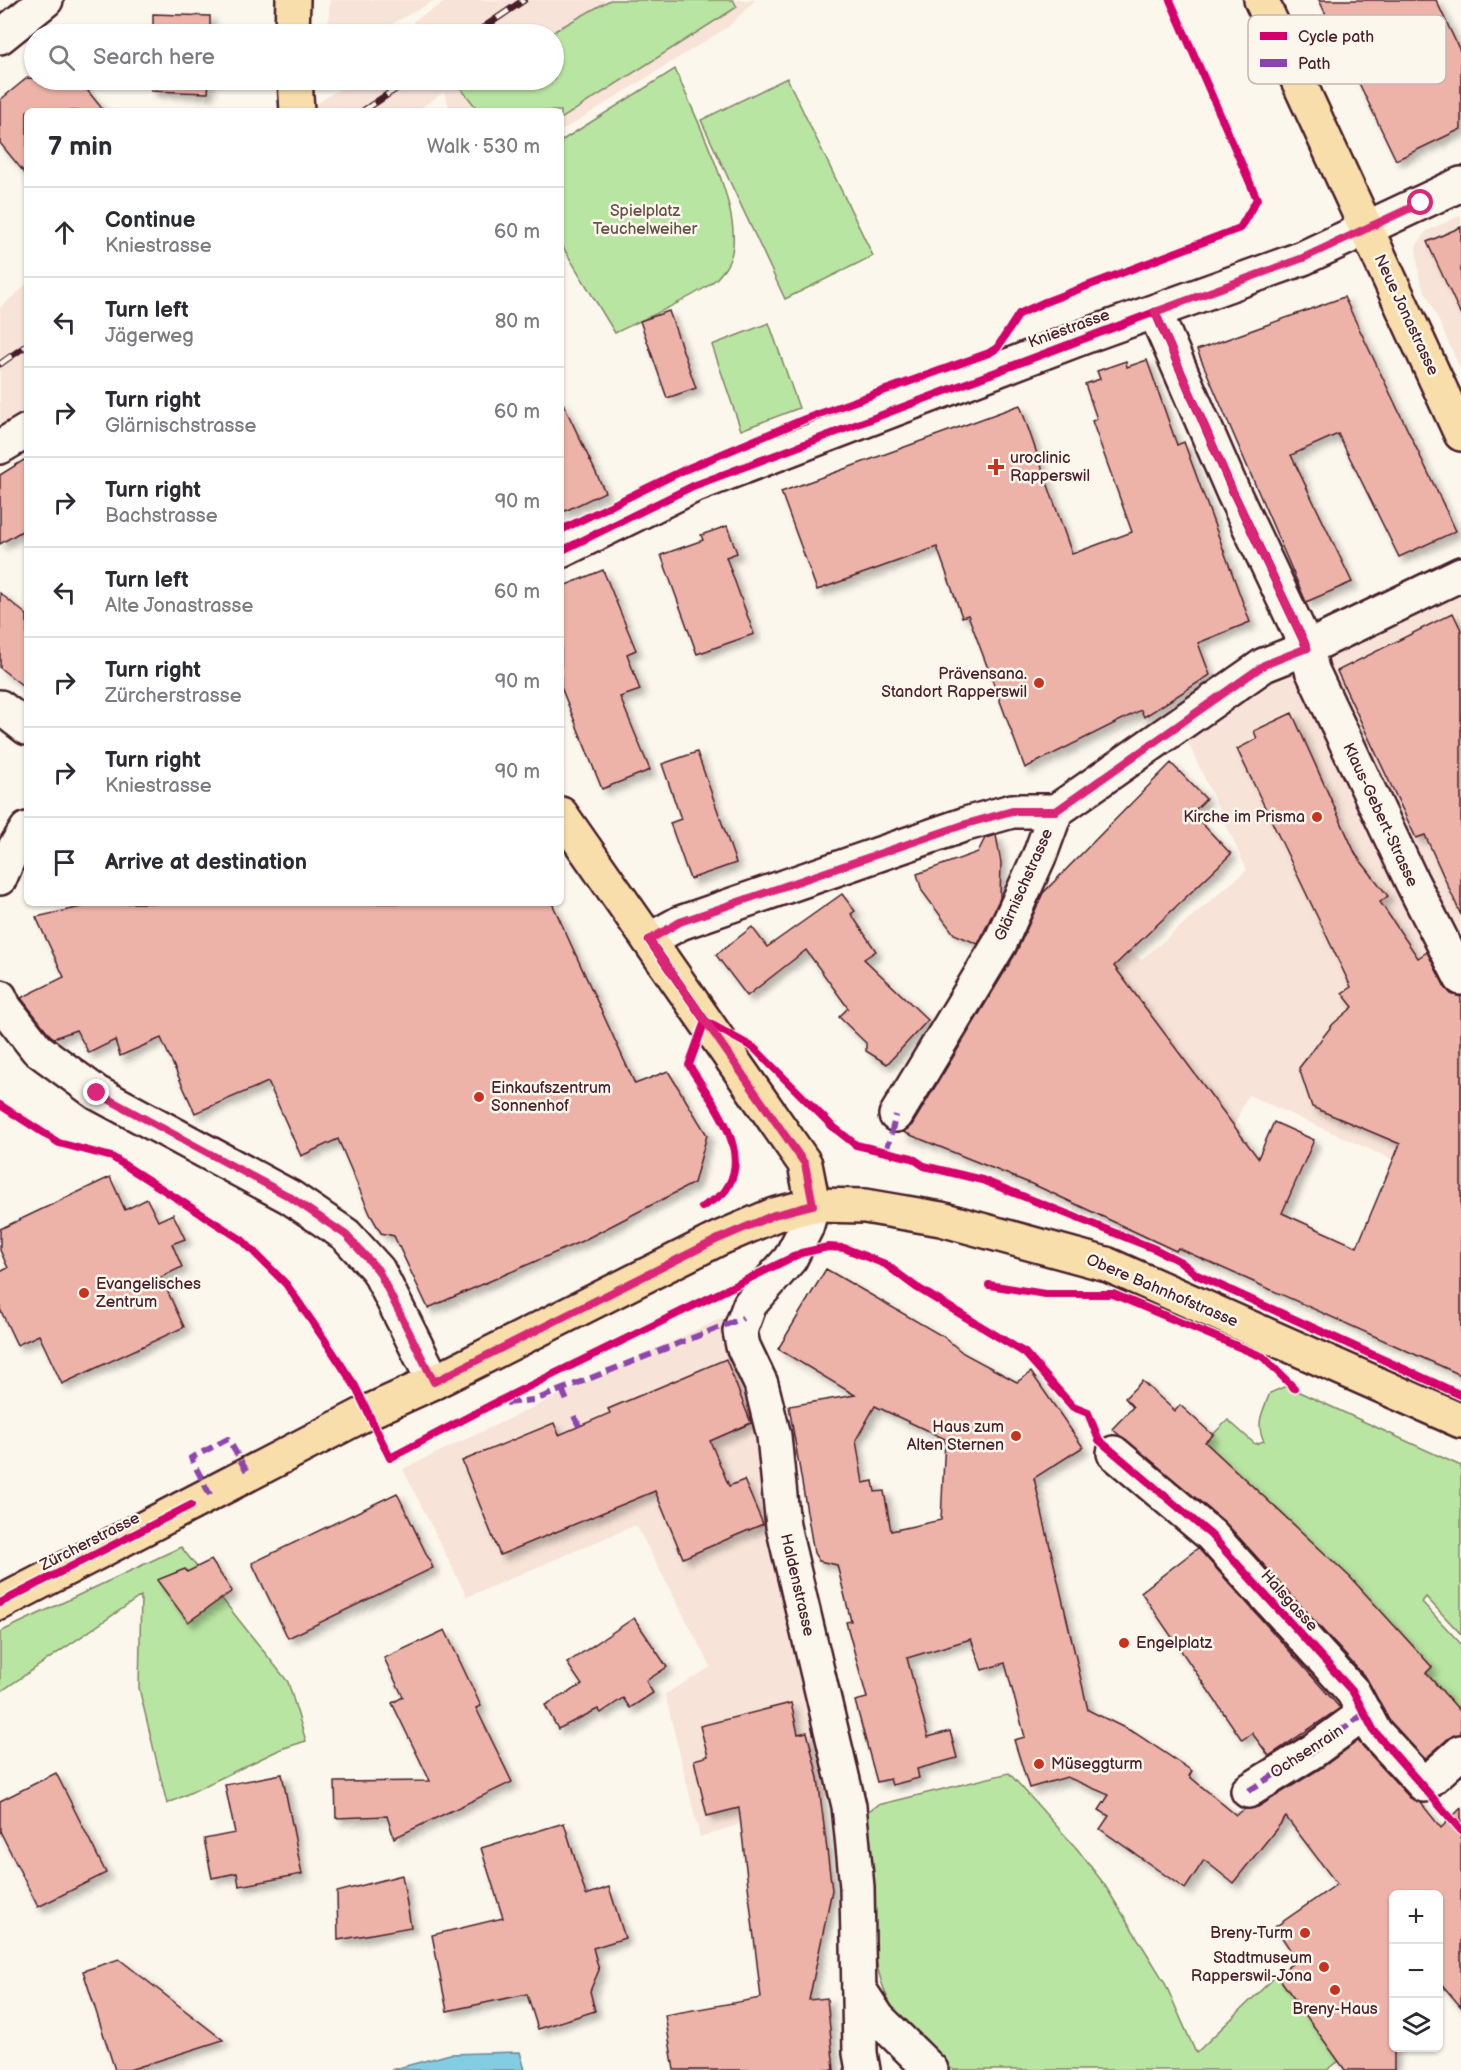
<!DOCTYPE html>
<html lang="en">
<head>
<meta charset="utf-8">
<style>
	body { margin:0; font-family:"Balsamiq Sans",sans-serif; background:#f7f7f7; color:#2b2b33 }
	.controls { position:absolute; right:18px; bottom:18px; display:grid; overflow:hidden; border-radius:9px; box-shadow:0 2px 4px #0004 }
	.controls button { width:54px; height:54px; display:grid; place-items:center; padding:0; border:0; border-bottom:2px solid #e1e1e2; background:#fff; color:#2b2b33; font:30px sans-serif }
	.stop { position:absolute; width:18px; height:18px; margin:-14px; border:4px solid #db2777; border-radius:50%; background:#fff }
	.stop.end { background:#db2777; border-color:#fff; box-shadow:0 2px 6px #0008 }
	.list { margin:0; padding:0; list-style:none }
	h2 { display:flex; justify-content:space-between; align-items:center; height:78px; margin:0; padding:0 24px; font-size:26px }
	h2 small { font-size:20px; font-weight:400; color:#7c7c81 }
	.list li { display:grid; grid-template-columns:39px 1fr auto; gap:18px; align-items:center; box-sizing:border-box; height:90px; padding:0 24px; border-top:2px solid #e1e1e2 }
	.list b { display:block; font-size:22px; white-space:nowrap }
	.list p { margin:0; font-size:20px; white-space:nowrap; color:#7c7c81 }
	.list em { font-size:20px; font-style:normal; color:#7c7c81 }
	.icon { flex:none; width:33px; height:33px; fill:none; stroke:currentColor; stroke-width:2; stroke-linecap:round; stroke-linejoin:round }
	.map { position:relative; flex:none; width:1461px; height:2070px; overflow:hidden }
	.search { position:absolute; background:#fff; box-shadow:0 2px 4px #0004; left:24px; top:24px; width:540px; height:66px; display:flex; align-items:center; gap:15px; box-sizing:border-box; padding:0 21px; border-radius:33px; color:#7c7c81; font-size:22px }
	.panel { position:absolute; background:#fff; box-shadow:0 2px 4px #0004; left:24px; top:108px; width:540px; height:798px; border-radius:9px }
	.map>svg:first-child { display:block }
	.built { fill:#f7e3d8 }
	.green { fill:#b9e5a2; stroke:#828266; stroke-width:1.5 }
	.water { fill:#82cde2; stroke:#6c8799; stroke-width:1.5 }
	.building { fill:#edb3a8; stroke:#4a1f2b; stroke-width:1.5; fill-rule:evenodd; filter:url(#shadow) }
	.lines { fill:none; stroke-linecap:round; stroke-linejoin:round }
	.minor-casing { stroke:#4a1f2b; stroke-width:38 }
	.major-casing { stroke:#4a1f2b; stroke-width:38 }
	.minor { stroke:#fbf7ec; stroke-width:33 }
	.major { stroke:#f8deab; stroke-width:33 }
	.rail-casing { stroke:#4a1f2b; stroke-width:7 }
	.rail { stroke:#fbf7ec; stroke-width:4.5; stroke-dasharray:14; stroke-linecap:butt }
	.quiet { stroke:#8e44ad; stroke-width:6; stroke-dasharray:12 6; stroke-linecap:butt }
	.cycleway-casing { stroke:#fbf7ec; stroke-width:11 }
	.cycleway { stroke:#d6006c; stroke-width:8 }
	.route { stroke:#db2777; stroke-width:8 }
	.poi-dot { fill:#c8321e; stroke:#fbf7ec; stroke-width:2 }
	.labels { text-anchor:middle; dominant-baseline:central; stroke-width:5; stroke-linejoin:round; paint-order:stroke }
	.park-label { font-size:16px; fill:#665049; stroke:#fbf7ec }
	.street-label { font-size:16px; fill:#4a1f2b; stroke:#fbf7ec }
	.poi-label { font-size:16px; fill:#4a1f2b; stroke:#fbf7ec; text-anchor:start }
	.key { fill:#fbf7ec; stroke:#c6b6b2; stroke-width:1.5 }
	.key-label { font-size:16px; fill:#4a1f2b }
</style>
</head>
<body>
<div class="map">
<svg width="1461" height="2070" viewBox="0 0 1461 2070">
	<defs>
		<filter id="shadow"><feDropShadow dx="5.5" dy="5.5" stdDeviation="3" flood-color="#0004"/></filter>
	</defs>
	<rect width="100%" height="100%" fill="#fbf7ec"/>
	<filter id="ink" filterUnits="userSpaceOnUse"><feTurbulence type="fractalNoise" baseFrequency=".0167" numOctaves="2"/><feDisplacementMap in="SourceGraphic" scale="12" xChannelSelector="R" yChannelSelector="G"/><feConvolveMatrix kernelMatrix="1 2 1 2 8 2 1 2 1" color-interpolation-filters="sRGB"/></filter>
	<g filter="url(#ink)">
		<g class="built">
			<polygon points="330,0 435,0 374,34 328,34"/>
			<polygon points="449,0 755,0 728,27 561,131 561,111 451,111 444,92 416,111 306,111 353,80 554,80 554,34 415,34 413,21"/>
			<polygon points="1461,215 1461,370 1419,278 1416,246 1427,231"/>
			<polygon points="27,284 27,413 0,429 0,308"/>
			<polygon points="1461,587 1461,1190 1248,1095 1176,1250 1039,1187 899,1129 1048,879 1141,960 1247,870 1185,736 1255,685"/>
			<polygon points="726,1316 759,1405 838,1793 700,1837 665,1694 711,1667 636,1525 467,1597 403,1469"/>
		</g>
		<g class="green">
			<polygon points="610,0 733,0 737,7 561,119 561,111 479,111 458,85 468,80 554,80 554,34 549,34"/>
			<path d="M675,69C693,113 742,206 732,252C730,264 720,277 709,285C685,302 643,319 615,333L561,244V141Z"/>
			<polygon points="787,78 873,256 785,299 701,120"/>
			<polygon points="769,323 799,408 741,430 712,345"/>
			<path d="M1286,1386L1461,1466V1634L1426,1597L1422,1602L1461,1644V1704L1457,1708L1426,1673L1431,1666L1358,1587L1205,1442L1228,1420L1255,1444L1264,1441C1255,1423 1263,1411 1270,1393Z"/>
			<polygon points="181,1547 288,1682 306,1741 281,1749 167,1804 139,1688 141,1596 0,1692 0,1632"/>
			<path d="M1009,1773L1078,1850L1104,1884L1164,1981L1196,2053L1277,1975L1339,2061L1327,2070H953C935,2056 917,2042 902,2023C863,1973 869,1878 865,1817L868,1811L878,1805Z"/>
		</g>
		<polygon class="water" points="520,2052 525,2070 391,2070 450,2054"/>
		<g class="building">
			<polygon points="1319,0 1436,0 1461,53 1461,129 1396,160"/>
			<polygon points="153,14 210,16 210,34 153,34"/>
			<polygon points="27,78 79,80 104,111 27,111 27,176 0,143 0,100"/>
			<polygon points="152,80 209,80 208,93 151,91"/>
			<polygon points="1461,227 1461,315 1427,242"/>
			<polygon points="1344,297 1456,531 1399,557 1338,434 1291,455 1352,582 1306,602 1197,350"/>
			<polygon points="669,311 696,388 667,398 640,321"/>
			<polygon points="1147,360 1177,445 1184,442 1250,622 1198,643 1210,675 1144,717 1141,710 1025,768 968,615 962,617 937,547 817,590 781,492 1020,405 1072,554 1132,532 1092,421 1097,419 1085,384 1100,379 1097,371 1126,361 1127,367"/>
			<polygon points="561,399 605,492 561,513"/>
			<polygon points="27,458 27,528 0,544 0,475"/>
			<polygon points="727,526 737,553 726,557 754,634 697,654 661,555 703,540 701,535"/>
			<polygon points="603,570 636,650 627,654 640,690 620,697 650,770 602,789 561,687 561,587"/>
			<polygon points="0,593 27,615 27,689 0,668"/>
			<polygon points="1453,613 1461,630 1461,915 1425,835 1416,838 1337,671"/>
			<polygon points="1292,713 1356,855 1388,896 1380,902 1418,958 1427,952 1445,987 1451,994 1461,997 1461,1375 1178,1248 1176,1251 1039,1187 903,1132 912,1125 1016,953 1043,893 1171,763 1206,799 1192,813 1231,854 1114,966 1258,1158 1274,1122 1314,1140 1282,1213 1357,1247 1400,1144 1312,1107 1299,1068 1333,1024 1353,1007 1342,993 1351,987 1237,749 1257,739 1254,731"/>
			<polygon points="697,752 736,863 690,879 670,823 681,819 662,764"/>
			<polygon points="996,835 1001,863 1000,898 978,944 954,934 922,891 917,874 978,852 985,838"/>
			<polygon points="842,894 855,911 851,914 876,951 864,959 928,1020 887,1064 866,1051 866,1043 839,1017 848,1008 806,950 747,996 716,955 752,927 767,947"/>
			<polygon points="99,903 552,903 635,1084 668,1071 707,1135 694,1183 582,1241 428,1308 394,1236 381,1233 370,1214 338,1139 301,1156 268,1082 195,1113 161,1038 120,1056 115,1040 89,1053 76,1030 54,1038 50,1035 21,998 64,977 36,917"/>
			<polygon points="110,1177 125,1210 147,1199 158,1221 173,1214 185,1239 172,1244 182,1267 161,1277 184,1327 62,1384 39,1335 17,1345 0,1309 0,1272 8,1268 0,1250 0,1229"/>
			<path d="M826,1269L944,1337L963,1353L1017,1382L1031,1372L1083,1447L1034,1478L1088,1710L1135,1733L1192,1771L1189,1776L1236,1815L1245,1809L1258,1807L1323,1767L1358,1741L1410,1798L1421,1803L1441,1828L1461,1808V2007L1438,1980V1894H1394V2070H1345L1277,1975L1297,1960L1275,1927L1337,1884L1286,1817L1233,1883L1204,1860L1185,1889L1100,1829L1109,1816L1099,1810L1109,1795L1067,1777L1029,1788L1014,1740L1025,1737L1005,1663L982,1670L971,1639L907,1658L928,1737L950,1731L957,1758L917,1769L919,1778L892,1785L890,1779L877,1782L855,1701L867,1698L846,1622L851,1621L837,1565L819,1561L814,1553L789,1406L855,1395L778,1349ZM875,1406L945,1439L941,1520L891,1531L884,1491L875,1492L873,1481L863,1483L856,1440Z"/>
			<polygon points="726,1359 751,1423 710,1441 729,1486 744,1480 763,1524 683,1558 655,1491 500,1555 462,1461 554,1423 559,1435 610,1413 608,1409"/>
			<polygon points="1142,1381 1175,1411 1180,1405 1213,1435 1205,1442 1350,1577 1432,1667 1426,1673 1461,1712 1461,1734 1449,1738 1425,1759 1389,1720 1367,1679 1225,1522 1112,1429 1133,1407 1125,1398"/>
			<polygon points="397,1493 433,1568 288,1638 252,1563"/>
			<polygon points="1198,1548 1340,1708 1269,1756 1252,1733 1242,1740 1141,1592"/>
			<polygon points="211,1560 232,1591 188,1622 157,1580 185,1569 187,1572"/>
			<polygon points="634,1618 667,1667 646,1681 653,1693 630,1708 623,1698 601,1713 598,1709 558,1729 545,1705 582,1685 567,1663"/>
			<polygon points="445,1630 481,1706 476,1708 512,1782 394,1838 387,1816 336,1818 335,1782 430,1781 392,1703 403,1697 384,1658"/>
			<polygon points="791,1703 798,1734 807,1732 818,1778 832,1890 809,2000 827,1998 834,2070 674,2070 665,2015 761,1998 739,1808 707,1816 694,1760 708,1756 700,1726"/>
			<polygon points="56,1773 106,1873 38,1907 0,1831 0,1801"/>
			<polygon points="282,1774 302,1874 239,1886 237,1873 212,1878 204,1839 235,1833 225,1785"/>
			<polygon points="564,1823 586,1895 609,1887 625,1938 593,1948 599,1970 590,1991 595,2011 538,2029 527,1994 447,2011 432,1935 503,1918 481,1848"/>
			<polygon points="402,1875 411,1927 338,1940 337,1892"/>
			<polygon points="119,1959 223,2040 129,2070 115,2070 83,1971"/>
		</g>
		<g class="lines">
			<defs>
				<g id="minor">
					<polyline points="0,37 46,0"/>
					<polyline points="1155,312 1233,492 1307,648 1312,670 1412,882 1461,978"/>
					<polyline points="0,447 27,431"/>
					<polyline points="561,551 693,486 1094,333 1303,258 1461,184"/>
					<polyline points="0,707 27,728"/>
					<polyline points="0,878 9,857 27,829"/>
					<polyline points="649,940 680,923 966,824 1012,811 1056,811"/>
					<polyline points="0,997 5,1008 37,1049 97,1093 290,1197 346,1235 378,1270 434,1382"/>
					<polyline points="896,1115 1000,943 1041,852 1056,811 1264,665 1307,648 1461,574"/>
					<polyline points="813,1205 806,1228 790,1259 750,1304 740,1331 743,1346 761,1384 774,1436 783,1526 849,1806 857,1887 860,2053 863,2070"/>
					<polyline points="1114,1453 1211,1535 1353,1692 1374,1731 1424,1785 1461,1752"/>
					<polyline points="1248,1791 1313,1751 1365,1713"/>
					<polyline points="859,1989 878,2018 931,2070"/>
				</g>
				<g id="major">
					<polyline points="1261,0 1461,434"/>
					<polyline points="292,34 293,0"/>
					<polyline points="295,80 297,111"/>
					<polyline points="561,814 805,1164 813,1205"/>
					<polyline points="0,1603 368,1412 434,1382 718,1239 774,1215 813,1205 865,1206 941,1219 1106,1264 1461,1421"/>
				</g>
			</defs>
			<use href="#minor" class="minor-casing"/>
			<use href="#major" class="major-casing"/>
			<use href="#minor" class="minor"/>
			<use href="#major" class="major"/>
			<defs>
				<g id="rail">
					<polyline points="474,34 524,0"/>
					<polyline points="363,111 409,80"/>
					<polyline points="0,364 27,345"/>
				</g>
			</defs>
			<use href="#rail" class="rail-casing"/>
			<use href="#rail" class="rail"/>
			<g class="quiet">
				<polyline points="886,1152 896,1115"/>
				<polyline points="562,1389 567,1401"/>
				<polyline points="540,1398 743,1318"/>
				<polyline points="506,1403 533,1400"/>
				<polyline points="574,1416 579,1426"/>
				<polyline points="210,1495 191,1458 228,1439 249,1475"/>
				<polyline points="1248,1791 1313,1751 1365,1713"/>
			</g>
			<defs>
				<g id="cycleway">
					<polyline points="561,530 684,470 805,419 989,353 997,348 1019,314 1045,302 1240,228 1257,199 1170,0"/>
					<polyline points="561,551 693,486 1155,312 1233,492 1307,648"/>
					<polyline points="649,940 705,1021 754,1048 832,1126 856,1145 912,1158 924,1166 982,1180 1155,1249 1181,1262 1197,1275 1461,1395"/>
					<polyline points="0,1105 59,1143 112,1157 242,1240 286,1284 324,1339 355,1386 390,1458 493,1404 801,1253 828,1247 844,1248 885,1264 916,1287 1025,1353 1073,1407 1088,1413 1099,1440 1211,1535 1353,1692 1374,1731 1461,1830"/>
					<path d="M702,1207C709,1202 720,1198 725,1191C755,1151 709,1099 689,1065L705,1021"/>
					<polyline points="989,1285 1045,1294 1113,1294 1263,1357 1294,1388"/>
					<polyline points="0,1603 191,1505"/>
				</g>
			</defs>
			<use href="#cycleway" class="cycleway-casing"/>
			<use href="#cycleway" class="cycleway"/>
		</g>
	</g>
	<g class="lines" filter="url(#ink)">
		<polyline class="route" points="97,1093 290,1197 346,1235 378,1270 434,1382 718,1239 774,1215 813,1205 805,1164 649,940 680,922 966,824 1012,811 1056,811 1264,665 1307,648 1233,492 1155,312 1303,258 1421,203"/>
	</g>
	<g class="poi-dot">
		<path d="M993 458h6v6h6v6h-6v6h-6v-6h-6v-6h6z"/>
		<circle cx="1039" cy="683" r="6"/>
		<circle cx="1317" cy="817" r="6"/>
		<circle cx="479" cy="1097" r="6"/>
		<circle cx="84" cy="1293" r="6"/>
		<circle cx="1016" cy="1436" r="6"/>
		<circle cx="1124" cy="1643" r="6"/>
		<circle cx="1039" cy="1764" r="6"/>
		<circle cx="1305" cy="1933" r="6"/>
		<circle cx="1324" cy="1967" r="6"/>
		<circle cx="1335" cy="1990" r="6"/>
	</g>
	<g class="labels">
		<g class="park-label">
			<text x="645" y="211">Spielplatz<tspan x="645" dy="18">Teuchelweiher</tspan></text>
		</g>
		<g class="street-label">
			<text transform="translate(1406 315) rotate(65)">Neue Jonastrasse</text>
			<text transform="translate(1069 329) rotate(-20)">Kniestrasse</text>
			<text transform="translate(1380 815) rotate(65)">Klaus-Gebert-Strasse</text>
			<text transform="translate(1024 885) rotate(-66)">Glärnischstrasse</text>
			<text transform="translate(1162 1291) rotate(23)">Obere Bahnhofstrasse</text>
			<text transform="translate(90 1542) rotate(-27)">Zürcherstrasse</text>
			<text transform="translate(797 1585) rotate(77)">Haldenstrasse</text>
			<text transform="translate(1289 1601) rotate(48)">Halsgasse</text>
			<text transform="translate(1307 1752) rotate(-33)">Ochsenrain</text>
		</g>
		<g class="poi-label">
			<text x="1010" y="458">uroclinic<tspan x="1010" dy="18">Rapperswil</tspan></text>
			<text x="1027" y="674" text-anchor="end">Prävensana.<tspan x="1027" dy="18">Standort Rapperswil</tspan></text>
			<text x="1305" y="817" text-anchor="end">Kirche im Prisma</text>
			<text x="491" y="1088">Einkaufszentrum<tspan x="491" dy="18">Sonnenhof</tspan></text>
			<text x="96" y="1284">Evangelisches<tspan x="96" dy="18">Zentrum</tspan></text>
			<text x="1004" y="1427" text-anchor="end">Haus zum<tspan x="1004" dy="18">Alten Sternen</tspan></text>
			<text x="1136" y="1643">Engelplatz</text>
			<text x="1051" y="1764">Müseggturm</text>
			<text x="1293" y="1933" text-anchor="end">Breny-Turm</text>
			<text x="1312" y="1958" text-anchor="end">Stadtmuseum<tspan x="1312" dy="18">Rapperswil-Jona</tspan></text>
			<text x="1335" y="2009" text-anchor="middle">Breny-Haus</text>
		</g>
	</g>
	<rect x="1248" y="15" width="198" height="69" rx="9" class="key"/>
	<rect x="1260" y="32" width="27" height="8" fill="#d6006c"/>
	<rect x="1260" y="59" width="27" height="8" fill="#8e44ad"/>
	<g class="key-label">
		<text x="1298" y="42">Cycle path</text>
		<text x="1298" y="69">Path</text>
	</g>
</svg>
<div class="controls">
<button>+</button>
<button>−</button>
<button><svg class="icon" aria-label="layers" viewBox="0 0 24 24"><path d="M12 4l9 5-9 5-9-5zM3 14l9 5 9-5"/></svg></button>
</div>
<div class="stop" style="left:1421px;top:203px"></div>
<div class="stop end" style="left:97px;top:1093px"></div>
<div class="search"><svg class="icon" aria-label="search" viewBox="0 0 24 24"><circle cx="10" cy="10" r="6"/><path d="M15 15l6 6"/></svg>Search here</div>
<section class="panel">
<h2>7 min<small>Walk · 530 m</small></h2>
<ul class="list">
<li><svg class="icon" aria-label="ahead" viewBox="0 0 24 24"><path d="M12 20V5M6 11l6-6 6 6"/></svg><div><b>Continue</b><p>Kniestrasse</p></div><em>60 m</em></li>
<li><svg class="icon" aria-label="left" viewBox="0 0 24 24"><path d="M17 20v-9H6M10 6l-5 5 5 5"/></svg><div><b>Turn left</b><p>Jägerweg</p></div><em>80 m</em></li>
<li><svg class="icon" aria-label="right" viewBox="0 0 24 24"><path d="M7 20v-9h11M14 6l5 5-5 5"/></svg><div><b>Turn right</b><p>Glärnischstrasse</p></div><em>60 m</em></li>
<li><svg class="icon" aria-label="right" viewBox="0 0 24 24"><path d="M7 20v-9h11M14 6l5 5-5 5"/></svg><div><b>Turn right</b><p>Bachstrasse</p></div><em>90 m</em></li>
<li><svg class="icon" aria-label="left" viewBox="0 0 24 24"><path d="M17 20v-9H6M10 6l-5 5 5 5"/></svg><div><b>Turn left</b><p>Alte Jonastrasse</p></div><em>60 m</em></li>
<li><svg class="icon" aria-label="right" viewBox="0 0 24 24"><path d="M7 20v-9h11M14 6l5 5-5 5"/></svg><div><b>Turn right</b><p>Zürcherstrasse</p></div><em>90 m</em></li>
<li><svg class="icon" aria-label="right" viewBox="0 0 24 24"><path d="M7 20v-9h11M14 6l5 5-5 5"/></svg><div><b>Turn right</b><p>Kniestrasse</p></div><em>90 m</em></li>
<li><svg class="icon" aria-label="arrive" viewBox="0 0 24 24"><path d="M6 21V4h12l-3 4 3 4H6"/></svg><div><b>Arrive at destination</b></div></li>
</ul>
</section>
</div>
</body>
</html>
